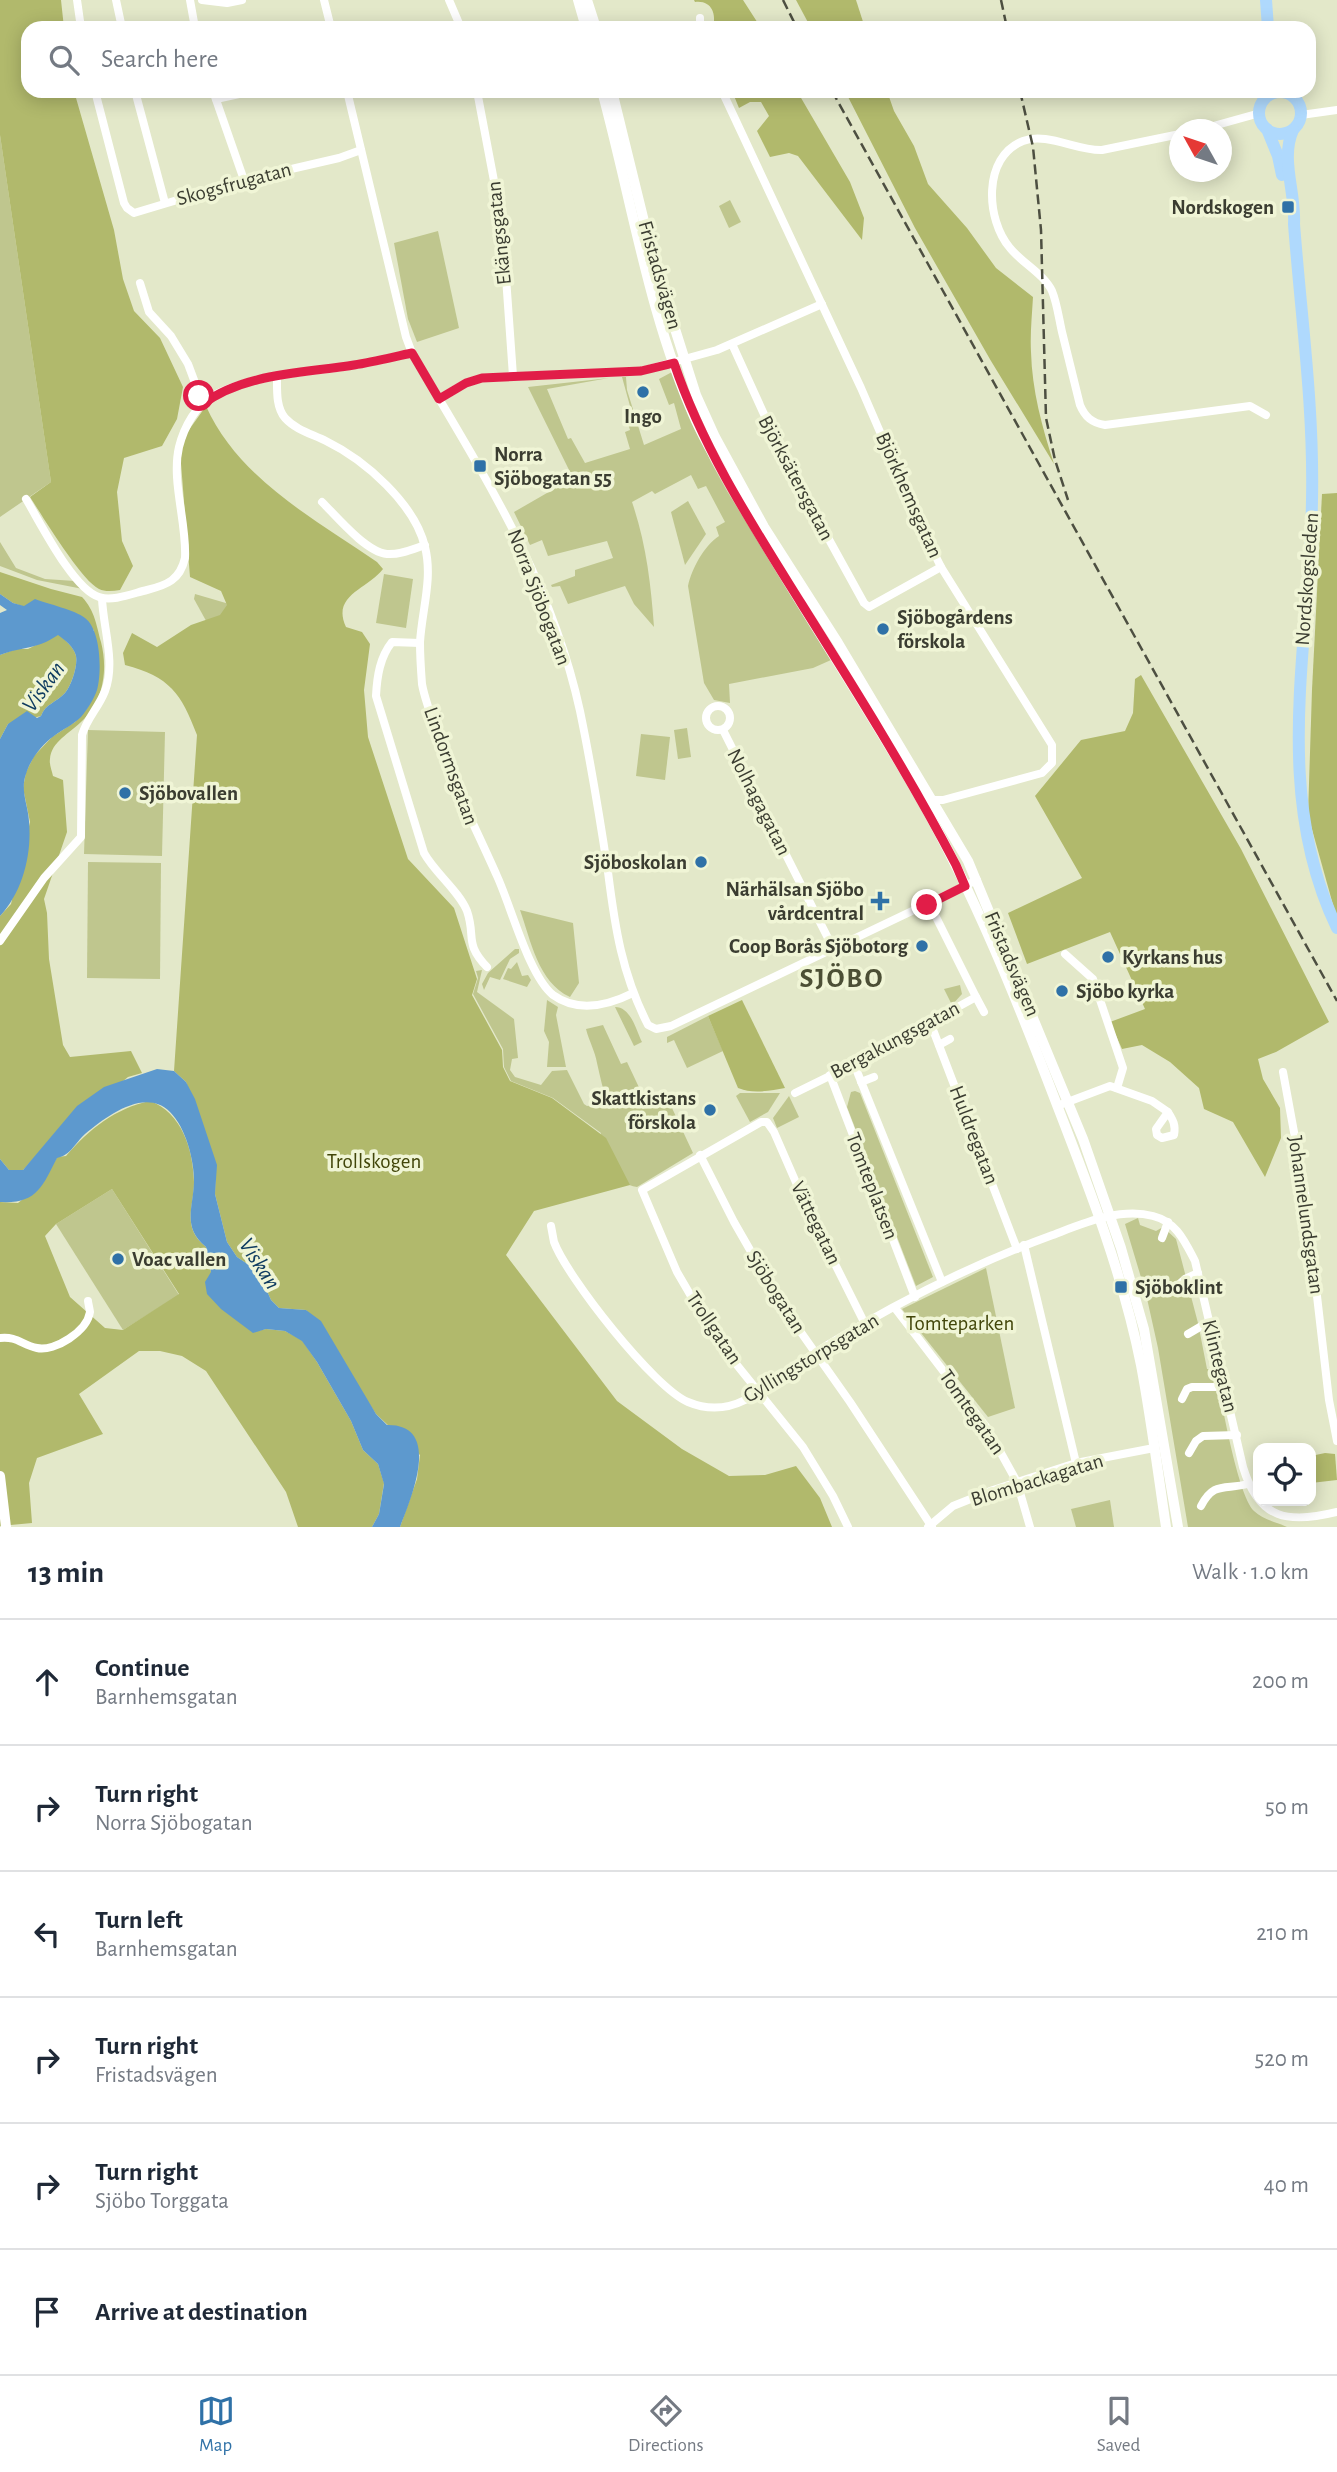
<!DOCTYPE html>
<html lang="en">
<head>
<meta charset="utf-8">
<style>
	body { margin:0; font-family:"Alegreya Sans",sans-serif; background:#f6f6f7; color:#1f2937 }
	.controls { position:absolute; right:21px; bottom:21px; display:grid; overflow:hidden; border-radius:14px; box-shadow:0 4px 18px #0003 }
	.controls button { width:63px; height:63px; display:grid; place-items:center; padding:0; border:0; border-bottom:2px solid #e0e1e3; background:#fff; color:#1f2937; font:35px sans-serif }
	.compass { position:absolute; left:1169px; top:119px; width:63px; height:63px; border-radius:50%; background:#fff; box-shadow:0 4px 18px #0003; rotate:310deg }
	.stop { position:absolute; width:21px; height:21px; margin:-16px; border:5px solid #e11d48; border-radius:50%; background:#fff }
	.stop.end { background:#e11d48; border-color:#fff; box-shadow:0 2px 7px #0008 }
	.list { margin:0; padding:0; list-style:none }
	h2 { display:flex; justify-content:space-between; align-items:center; height:91px; margin:0; padding:0 28px; font-size:30px }
	h2 small { font-size:23px; font-weight:400; color:#747a83 }
	.list li { display:grid; grid-template-columns:46px 1fr auto; gap:21px; align-items:center; box-sizing:border-box; height:126px; padding:0 28px; border-top:2px solid #e0e1e3 }
	.list b { display:block; font-size:26px; white-space:nowrap }
	.list p { margin:0; font-size:23px; white-space:nowrap; color:#747a83 }
	.list em { font-size:23px; font-style:normal; color:#747a83 }
	.icon { flex:none; width:38px; height:38px; fill:none; stroke:currentColor; stroke-width:2; stroke-linecap:round; stroke-linejoin:round }
	.map { position:relative; flex:none; width:1337px; height:1527px; overflow:hidden }
	.search { position:absolute; background:#fff; box-shadow:0 4px 18px #0003; left:21px; right:21px; top:21px; height:77px; display:flex; align-items:center; gap:18px; box-sizing:border-box; padding:0 24px; border-radius:21px; color:#747a83; font-size:26px }
	.sheet { height:847px; background:#fff }
	nav { display:flex; justify-content:space-around; align-items:center; box-sizing:border-box; height:98px; border-top:2px solid #e0e1e3; background:#fff; font-size:19px; color:#747a83 }
	nav a { display:grid; justify-items:center; gap:4px }
	nav .on { color:#2f71a7 }
	.map>svg:first-child { display:block }
	.green { fill:#bfc68e }
	.forest { fill:#b1b96c; fill-rule:evenodd }
	.water { fill:#5d99ce }
	.lines { fill:none; stroke-linecap:round; stroke-linejoin:round }
	.minor { stroke:#fff; stroke-width:8 }
	.tertiary { stroke:#fff; stroke-width:10 }
	.primary { stroke:#afd9fd; stroke-width:12 }
	.rail { stroke:#4d4f41; stroke-width:2.5; stroke-dasharray:10 5; stroke-linecap:butt }
	.route { stroke:#e11d48; stroke-width:9 }
	.poi-dot { fill:#2f71a7; stroke:#f0f5d6; stroke-width:2.5 }
	.labels { text-anchor:middle; dominant-baseline:central; stroke-width:7; stroke-linejoin:round; paint-order:stroke }
	.street-label { font-size:21px; fill:#3b3d31; stroke:#f0f5d6 }
	.poi-label { font-size:21px; font-weight:bold; fill:#3b3d31; stroke:#f0f5d6; text-anchor:start }
	.park-label { font-size:21px; fill:#42460a; stroke:#f0f5d6 }
	.water-label { font-size:23px; font-style:italic; fill:#0f3c60; stroke:#f0f5d6 }
	.district-label { font-size:28px; font-weight:bold; letter-spacing:2px; fill:#4c4f35; stroke:#f0f5d6 }
</style>
</head>
<body>
<div class="map">
<svg width="1337" height="1527" viewBox="0 0 1337 1527">
	<rect width="100%" height="100%" fill="#e3e8c9"/>
	<g class="green">
		<polygon points="0,135 51,482 0,517"/>
		<polygon points="730,200 741,222 729,228 719,206"/>
		<polygon points="438,231 459,328 417,342 408,319 394,243"/>
		<path d="M672,372L711,462L727,491L831,660L813,668L729,684L730,703L714,700L704,683L688,586C692,568 704,546 719,536L716,527L725,522L706,486L698,489L691,475L655,494L652,491L632,502C646,543 651,584 654,627L634,604L625,586L568,604L560,586L552,587L551,585L575,576V570L613,558L607,541L548,556L542,540L530,545L514,512L573,478L528,387L609,378L547,389L568,439L571,438L585,463L630,449L625,432L630,430L627,420L630,406L622,377H626L627,390L644,445L681,429L674,403L669,405L659,379Z"/>
		<polygon points="688,501 706,534 685,565 671,512"/>
		<polygon points="0,542 16,568 45,579 75,581 83,589 37,580 0,566"/>
		<polygon points="384,574 413,579 406,628 376,623"/>
		<polygon points="195,594 236,606 215,637 194,599"/>
		<polygon points="687,728 691,757 678,759 674,730"/>
		<polygon points="88,730 165,732 162,856 84,854"/>
		<polygon points="641,734 670,737 665,780 636,776"/>
		<polygon points="88,862 161,863 160,979 87,978"/>
		<path d="M520,910L573,923L579,983L570,997C538,982 531,941 520,910Z"/>
		<polygon points="515,949 519,949 519,953 510,959 500,980 490,977 484,990 482,984 488,973"/>
		<polygon points="517,962 522,976 528,975 531,980 527,987 503,979 508,968 511,969"/>
		<path d="M482,970L477,992L514,1019L518,1058L512,1059L510,1070L515,1077L541,1085L552,1071L567,1070L584,1104L587,1106L607,1102C603,1090 600,1076 597,1063C595,1051 589,1041 586,1029L603,1025L621,1064L627,1062L644,1098L663,1091L665,1093L693,1153L637,1187C613,1183 594,1159 601,1133L553,1098L511,1081L504,1067L503,1049L473,994L478,978L476,971Z"/>
		<polygon points="960,985 962,994 952,1005 944,989"/>
		<polygon points="547,1000 558,1007 556,1015 566,1067 547,1067 549,1042 544,1031"/>
		<path d="M615,1007C631,1007 636,1030 642,1042L634,1046Z"/>
		<polygon points="708,1016 723,1051 687,1068 674,1040 667,1043 667,1037"/>
		<polygon points="855,1091 860,1093 933,1277 916,1286 847,1107 851,1092"/>
		<polygon points="740,1093 780,1093 768,1112 750,1122 736,1096"/>
		<polygon points="789,1096 799,1117 777,1128 773,1118"/>
		<polygon points="112,1189 179,1295 123,1330 56,1224"/>
		<path d="M1138,1218L1140,1225L1156,1231L1163,1227L1176,1239L1198,1323L1207,1369H1215C1221,1397 1237,1494 1254,1511C1263,1520 1277,1522 1287,1527H1188L1158,1348L1146,1294L1125,1224Z"/>
		<polygon points="986,1268 1015,1408 988,1417 902,1309"/>
		<polygon points="1110,1500 1114,1527 1076,1527 1071,1509"/>
	</g>
	<g class="forest">
		<path d="M0,0H61L64,28H28V91H74L114,230L123,279L134,311L160,338L183,387L177,419L162,446L124,458L117,492L122,541L133,566L120,590C113,591 105,592 99,589C81,580 43,517 30,497L51,482L0,135Z"/>
		<path d="M694,0H743L761,28H713C717,13 711,0 695,2Z"/>
		<polygon points="796,0 856,0 865,28 811,28"/>
		<polygon points="732,91 797,91 850,182 864,218 862,240 798,156 789,153 770,157 757,131 769,116 761,102 750,102 739,108"/>
		<path d="M845,91H887L894,111L914,146L928,184L967,228L996,268L1033,297C1032,315 1030,334 1031,352C1032,390 1042,427 1054,464L991,361L915,228Z"/>
		<path d="M206,406C238,478 314,519 377,562L383,569C368,589 331,595 346,627L362,632L370,644L364,690L368,737L408,859L454,908L477,979L472,995L502,1050L503,1067L510,1081L552,1098L606,1138L630,1185L534,1211L506,1255L617,1401L682,1449L729,1476L765,1475L796,1466L820,1498L832,1527H400L417,1479L420,1455L376,1414L306,1310L279,1308L271,1300L258,1271L237,1257L227,1242L215,1194L216,1164L186,1082L174,1071L197,735C181,693 170,677 125,665L123,653L132,633L157,647L191,625L220,615L227,605L221,591L190,577L180,451L186,434Z"/>
		<polygon points="1337,493 1337,919 1308,815 1312,690 1322,494"/>
		<path d="M0,572L51,589L82,597C95,611 96,624 101,642C108,669 104,702 81,722C70,733 51,742 50,759C49,764 52,771 53,776L63,780L67,832L44,899L47,913L49,959L63,1045L70,1057L131,1051L142,1073L128,1077L44,1147L23,1170H9L0,1159V916L11,904L30,822L23,788L26,772L34,756L52,737L75,722L88,707L94,630L13,603L0,594Z"/>
		<path d="M58,634C65,640 74,647 76,656C78,666 71,686 65,693C57,702 45,704 41,716L8,724L0,739V655L16,649H28Z"/>
		<polygon points="1141,675 1241,849 1329,1022 1276,1052 1258,1059 1263,1079 1280,1108 1281,1138 1265,1177 1233,1122 1204,1109 1199,1088 1170,1062 1142,1045 1122,1049 1110,1022 1145,1009 1110,932 1027,964 1008,913 1082,878 1035,796 1081,740 1125,731 1133,713 1135,679"/>
		<path d="M742,1000L785,1088C770,1091 752,1094 738,1088L708,1016Z"/>
		<path d="M150,1101C182,1113 193,1149 194,1182C194,1207 181,1227 206,1247L211,1272L253,1332L266,1329L285,1331L302,1340L317,1362L351,1421L363,1450L378,1464L384,1483L379,1514L372,1527H298L286,1492L206,1371L182,1356L160,1351H139L79,1394L103,1434L37,1458L29,1483L32,1523L0,1526V1202L18,1203L43,1183L57,1157L66,1156C89,1129 116,1108 150,1101ZM112,1189L179,1294L123,1330L105,1328L70,1297L45,1236L56,1224Z"/>
		<polygon points="1325,1453 1335,1454 1337,1480 1311,1483 1311,1456"/>
	</g>
	<g class="water">
		<path d="M0,594L13,603L24,606L35,599C48,604 75,610 85,618C101,630 102,672 97,690C94,699 87,710 81,717C73,725 63,729 54,736C42,744 30,760 26,774C20,790 28,805 29,821C32,854 23,891 0,916V739L8,724L27,711L37,718L41,716C45,704 57,702 65,693C71,686 78,666 76,656C74,647 65,640 58,635C36,650 23,646 0,655V613L7,610L0,605Z"/>
		<path d="M157,1069L174,1071L186,1082L195,1099L217,1165L215,1194L227,1242L237,1257L258,1271L271,1300L279,1308L306,1310L321,1321L376,1414L387,1425C443,1424 411,1498 400,1527H372L379,1514L384,1484L378,1464L363,1450L351,1421L317,1362L302,1341L285,1331L266,1329L253,1333L221,1309L207,1294L205,1282L211,1272L206,1247C182,1227 193,1209 194,1182C194,1160 186,1128 170,1112C145,1087 107,1116 85,1134C75,1143 71,1155 57,1158C42,1187 37,1204 0,1202V1159L9,1170H23L77,1106L104,1087Z"/>
	</g>
	<g class="lines">
		<g class="minor">
			<polyline points="77,0 81,28"/>
			<polyline points="116,0 122,28"/>
			<polyline points="190,0 195,28"/>
			<polyline points="202,0 227,3 242,0"/>
			<polyline points="324,0 331,28"/>
			<polyline points="449,0 461,28"/>
			<polyline points="700,18 700,28"/>
			<polyline points="95,91 124,203 127,208 134,213 244,180 339,158 361,150"/>
			<polyline points="135,91 165,203"/>
			<polyline points="213,91 244,180"/>
			<path d="M347,91L406,337L412,353C480,469 551,577 580,711C591,764 600,819 608,872C615,928 622,974 648,1025L656,1029L671,1026L977,880"/>
			<polyline points="477,91 498,202 504,249 513,376"/>
			<polyline points="722,91 861,388 922,529 941,567 1052,745 1052,763 1042,773 943,800 927,800"/>
			<polyline points="216,99 253,91"/>
			<polyline points="1301,115 1337,110"/>
			<polyline points="1199,130 1260,113"/>
			<path d="M1180,134L1102,150C1077,151 1047,132 1023,141C982,157 986,220 1010,248C1022,263 1044,274 1052,291C1057,303 1059,319 1062,332C1068,357 1074,381 1080,405C1085,417 1092,423 1105,425L1250,406L1266,415"/>
			<polyline points="140,283 149,312 171,336 188,364 203,404"/>
			<polyline points="732,344 783,456 864,603 869,607 941,567"/>
			<path d="M277,377C277,391 276,407 285,418C296,430 312,434 326,441C365,460 415,504 425,547C433,578 422,610 420,642C420,655 421,671 422,684C424,696 429,708 432,720C448,775 474,824 497,876C511,906 529,976 553,995C578,1013 607,1006 633,993"/>
			<polyline points="439,399 466,383 482,378 641,371 717,350 822,304"/>
			<path d="M26,499C40,522 73,589 99,597C112,602 134,593 147,590C167,585 180,580 185,558C187,523 171,481 179,447C184,427 196,405 214,395C257,373 309,373 355,365C374,362 393,357 412,353"/>
			<path d="M322,502C337,517 366,552 387,554C400,555 413,549 425,545"/>
			<path d="M420,643L392,642C380,657 377,676 376,696L424,853C435,873 459,891 467,911C476,937 464,943 487,967"/>
			<circle cx="718" cy="718" r="12"/>
			<polyline points="723,730 833,948"/>
			<path d="M0,941L44,878L81,837L82,735C87,718 99,707 105,691C116,662 103,628 102,598"/>
			<polyline points="1065,954 1093,979 1123,1068 1117,1088"/>
			<polyline points="976,997 984,1012"/>
			<polyline points="930,1022 1017,1249"/>
			<polyline points="939,1045 950,1039"/>
			<polyline points="854,1064 942,1282"/>
			<polyline points="1283,1072 1305,1192 1329,1400 1337,1441"/>
			<polyline points="830,1075 915,1297"/>
			<polyline points="861,1082 874,1077"/>
			<polyline points="795,1093 854,1064 976,997 929,903"/>
			<path d="M1057,1106L1110,1086L1152,1101L1168,1112L1156,1129L1157,1135L1162,1138L1174,1135C1176,1125 1173,1120 1168,1112"/>
			<polyline points="700,1155 734,1222 781,1304 850,1402 932,1527"/>
			<path d="M551,1226C552,1231 553,1237 554,1242C567,1277 654,1388 688,1402C707,1410 727,1409 745,1400C836,1334 946,1274 1050,1236C1082,1224 1119,1207 1153,1216C1177,1222 1185,1242 1195,1261L1243,1467C1259,1520 1288,1524 1337,1512"/>
			<polyline points="1162,1238 1168,1222"/>
			<polyline points="1024,1245 1076,1463"/>
			<polyline points="1175,1288 1185,1279 1198,1273"/>
			<polyline points="895,1308 987,1428 1017,1482 1030,1527"/>
			<polyline points="1188,1334 1210,1321"/>
			<path d="M0,1338C17,1336 22,1345 37,1348C55,1352 87,1331 90,1312C90,1311 88,1302 88,1301"/>
			<polyline points="1182,1399 1187,1389 1192,1387 1225,1387"/>
			<polyline points="1189,1453 1196,1441 1203,1436 1237,1435"/>
			<path d="M1201,1506C1214,1481 1225,1490 1248,1484"/>
			<polyline points="848,1527 833,1496 803,1447 716,1339 677,1272 642,1190 761,1122 767,1122 774,1132 808,1210 865,1324"/>
			<polyline points="928,1527 953,1506 993,1490 1076,1463 1154,1448"/>
		</g>
		<g class="tertiary">
			<polyline points="578,0 586,28"/>
			<polyline points="587,0 596,28"/>
			<path d="M602,91C632,201 649,317 696,421C715,462 739,499 761,537C813,625 869,709 920,798C975,895 1017,1000 1057,1105C1090,1190 1123,1275 1141,1365C1151,1418 1158,1473 1166,1527"/>
			<polyline points="612,91 651,250 669,310 696,395 715,437 764,527 838,643 968,861 1083,1139 1121,1248 1144,1329 1178,1527"/>
			<polyline points="0,1476 6,1527"/>
		</g>
		<g class="primary">
			<polyline points="1266,0 1268,28"/>
			<circle cx="1280" cy="113" r="21"/>
			<polyline points="1267,129 1278,156 1282,175"/>
			<path d="M1293,130C1280,159 1296,193 1294,224C1301,316 1314,407 1312,500C1310,646 1271,790 1337,928"/>
		</g>
		<g class="rail">
			<polyline points="783,0 797,28"/>
			<polyline points="1001,0 1007,28"/>
			<polyline points="832,91 1337,1001"/>
			<polyline points="1020,91 1033,147 1041,230 1046,418 1055,460 1068,500"/>
		</g>
	</g>
	<g class="lines">
		<path class="route" d="M199,396L203,404C244,373 305,373 354,365C373,362 393,357 412,353L439,399L466,383L482,378L641,371L674,363C703,449 753,526 801,603C855,689 909,775 956,865L965,886L927,905"/>
	</g>
	<g class="poi-dot">
		<rect x="1281" y="200" width="14" height="14" rx="3.5"/>
		<circle cx="643" cy="392" r="7"/>
		<rect x="473" y="459" width="14" height="14" rx="3.5"/>
		<circle cx="883" cy="629" r="7"/>
		<circle cx="125" cy="793" r="7"/>
		<circle cx="701" cy="862" r="7"/>
		<path d="M876.5 890.5h7v7h7v7h-7v7h-7v-7h-7v-7h7z"/>
		<circle cx="922" cy="946" r="7"/>
		<circle cx="1108" cy="957" r="7"/>
		<circle cx="1062" cy="991" r="7"/>
		<circle cx="710" cy="1110" r="7"/>
		<circle cx="118" cy="1259" r="7"/>
		<rect x="1114" y="1280" width="14" height="14" rx="3.5"/>
	</g>
	<g class="labels">
		<g class="street-label">
			<text transform="translate(234 184) rotate(-15)">Skogsfrugatan</text>
			<text transform="translate(499 233) rotate(-96)">Ekängsgatan</text>
			<text transform="translate(660 275) rotate(74)">Fristadsvägen</text>
			<text transform="translate(796 478) rotate(62)">Björksätersgatan</text>
			<text transform="translate(909 495) rotate(66)">Björkhemsgatan</text>
			<text transform="translate(1307 579) rotate(-86)">Nordskogsleden</text>
			<text transform="translate(539 597) rotate(69)">Norra Sjöbogatan</text>
			<text transform="translate(451 766) rotate(70)">Lindormsgatan</text>
			<text transform="translate(759 802) rotate(63)">Nolhagagatan</text>
			<text transform="translate(1012 964) rotate(67)">Fristadsvägen</text>
			<text transform="translate(895 1040) rotate(-28)">Bergakungsgatan</text>
			<text transform="translate(974 1135) rotate(69)">Huldregatan</text>
			<text transform="translate(872 1186) rotate(69)">Tomteplatsen</text>
			<text transform="translate(1306 1215) rotate(82)">Johannelundsgatan</text>
			<text transform="translate(816 1223) rotate(64)">Vättegatan</text>
			<text transform="translate(776 1292) rotate(58)">Sjöbogatan</text>
			<text transform="translate(714 1328) rotate(56)">Trollgatan</text>
			<text transform="translate(811 1358) rotate(-31)">Gyllingstorpsgatan</text>
			<text transform="translate(1220 1366) rotate(76)">Klintegatan</text>
			<text transform="translate(972 1412) rotate(55)">Tomtegatan</text>
			<text transform="translate(1037 1480) rotate(-17)">Blombackagatan</text>
		</g>
		<g class="poi-label">
			<text x="1274" y="207" text-anchor="end">Nordskogen</text>
			<text x="643" y="416" text-anchor="middle">Ingo</text>
			<text x="494" y="454">Norra<tspan x="494" dy="24">Sjöbogatan 55</tspan></text>
			<text x="897" y="617">Sjöbogårdens<tspan x="897" dy="24">förskola</tspan></text>
			<text x="139" y="793">Sjöbovallen</text>
			<text x="687" y="862" text-anchor="end">Sjöboskolan</text>
			<text x="864" y="889" text-anchor="end">Närhälsan Sjöbo<tspan x="864" dy="24">vårdcentral</tspan></text>
			<text x="908" y="946" text-anchor="end">Coop Borås Sjöbotorg</text>
			<text x="1122" y="957">Kyrkans hus</text>
			<text x="1076" y="991">Sjöbo kyrka</text>
			<text x="696" y="1098" text-anchor="end">Skattkistans<tspan x="696" dy="24">förskola</tspan></text>
			<text x="132" y="1259">Voac vallen</text>
			<text x="1135" y="1287">Sjöboklint</text>
		</g>
		<g class="park-label">
			<text x="374" y="1161">Trollskogen</text>
			<text x="960" y="1323">Tomteparken</text>
		</g>
		<g class="water-label">
			<text transform="translate(44 687) rotate(-54)">Viskan</text>
			<text transform="translate(259 1264) rotate(57)">Viskan</text>
		</g>
		<g class="district-label">
			<text x="842" y="979">SJÖBO</text>
		</g>
	</g>
</svg>
<div class="controls">
<button><svg class="icon" aria-label="locate" viewBox="0 0 24 24"><circle cx="12" cy="12" r="6"/><path d="M12 2v4M12 18v4M2 12h4M18 12h4"/></svg></button>
</div>
<svg class="compass" viewBox="-18 -18 36 36"><path d="M0-13l5 13h-10z" fill="#e53935"/><path d="M0 13l5-13h-10z" fill="#747a83"/></svg>
<div class="stop" style="left:199px;top:396px"></div>
<div class="stop end" style="left:927px;top:905px"></div>
<div class="search"><svg class="icon" aria-label="search" viewBox="0 0 24 24"><circle cx="10" cy="10" r="6"/><path d="M15 15l6 6"/></svg>Search here</div>
</div>
<section class="sheet">
<h2>13 min<small>Walk · 1.0 km</small></h2>
<ul class="list">
<li><svg class="icon" aria-label="ahead" viewBox="0 0 24 24"><path d="M12 20V5M6 11l6-6 6 6"/></svg><div><b>Continue</b><p>Barnhemsgatan</p></div><em>200 m</em></li>
<li><svg class="icon" aria-label="right" viewBox="0 0 24 24"><path d="M7 20v-9h11M14 6l5 5-5 5"/></svg><div><b>Turn right</b><p>Norra Sjöbogatan</p></div><em>50 m</em></li>
<li><svg class="icon" aria-label="left" viewBox="0 0 24 24"><path d="M17 20v-9H6M10 6l-5 5 5 5"/></svg><div><b>Turn left</b><p>Barnhemsgatan</p></div><em>210 m</em></li>
<li><svg class="icon" aria-label="right" viewBox="0 0 24 24"><path d="M7 20v-9h11M14 6l5 5-5 5"/></svg><div><b>Turn right</b><p>Fristadsvägen</p></div><em>520 m</em></li>
<li><svg class="icon" aria-label="right" viewBox="0 0 24 24"><path d="M7 20v-9h11M14 6l5 5-5 5"/></svg><div><b>Turn right</b><p>Sjöbo Torggata</p></div><em>40 m</em></li>
<li><svg class="icon" aria-label="arrive" viewBox="0 0 24 24"><path d="M6 21V4h12l-3 4 3 4H6"/></svg><div><b>Arrive at destination</b></div></li>
</ul>
</section>
<nav>
<a class="on"><svg class="icon" aria-label="map" viewBox="0 0 24 24"><path d="M3 6l6-2 6 2 6-2v14l-6 2-6-2-6 2zM9 4v14M15 6v14"/></svg>Map</a>
<a><svg class="icon" aria-label="directions" viewBox="0 0 24 24"><path d="M12 3l9 9-9 9-9-9zM9 14v-3h6M13 9l2 2-2 2"/></svg>Directions</a>
<a><svg class="icon" aria-label="saved" viewBox="0 0 24 24"><path d="M7 4h10v16l-5-4-5 4z"/></svg>Saved</a>
</nav>
</body>
</html>
